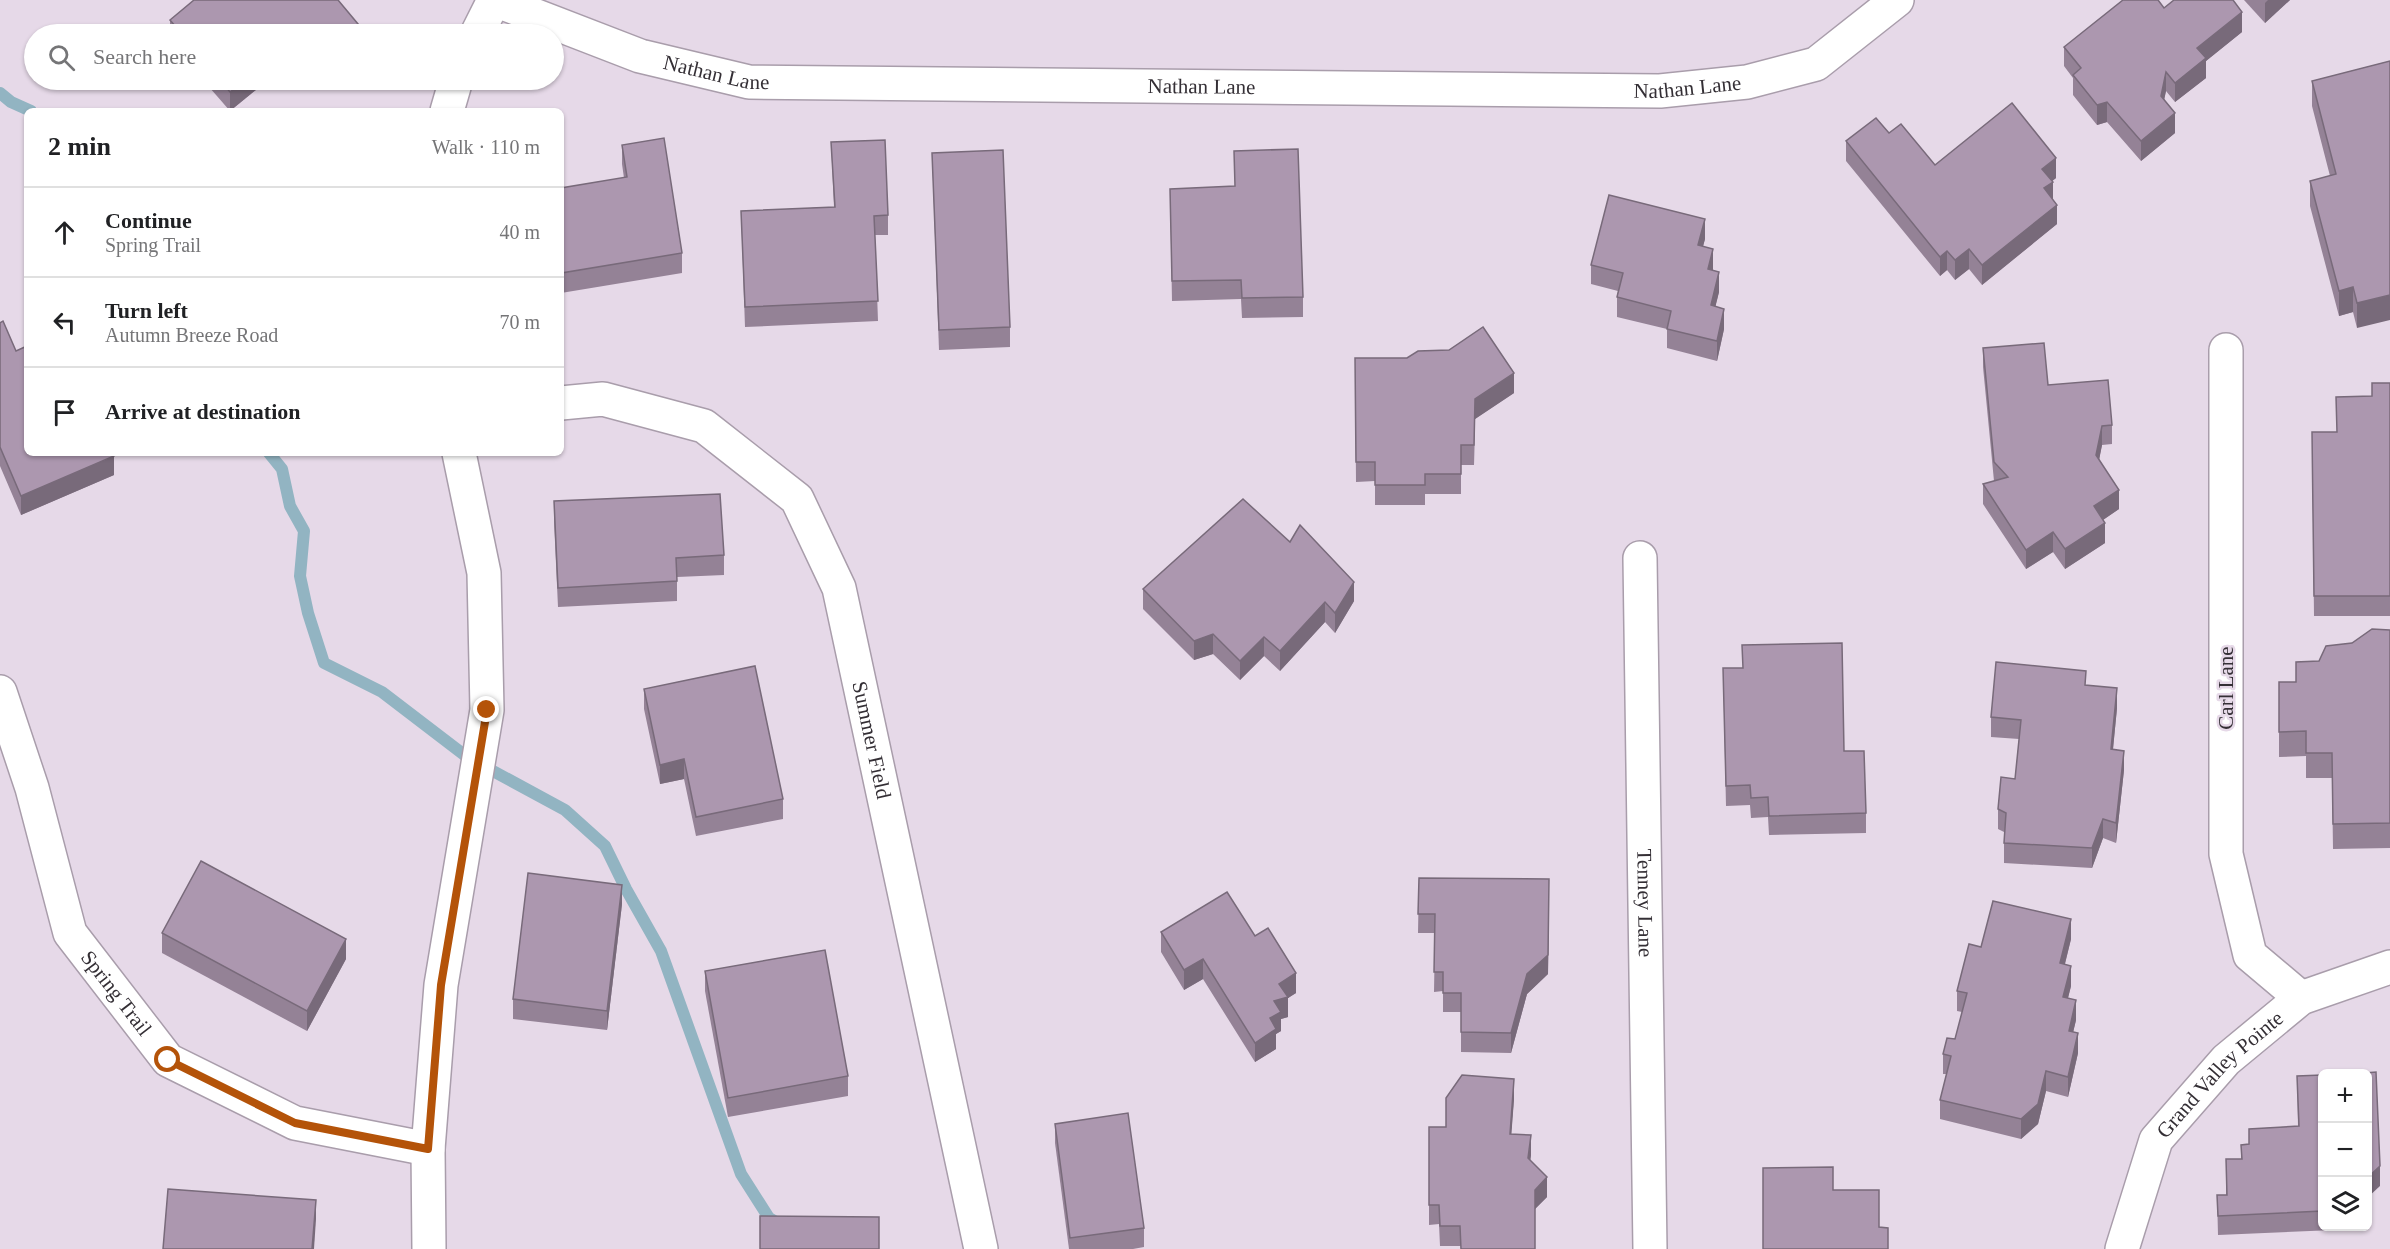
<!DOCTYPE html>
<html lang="en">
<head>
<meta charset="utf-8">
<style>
	body { margin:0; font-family:"Times New Roman",serif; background:#f6f6f6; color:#202124 }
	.controls { position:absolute; right:18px; bottom:18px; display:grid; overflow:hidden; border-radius:9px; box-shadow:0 2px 4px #0004 }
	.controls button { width:54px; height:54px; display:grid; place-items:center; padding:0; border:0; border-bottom:2px solid #e0e0e0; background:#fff; color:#202124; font:30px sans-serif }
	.stop { position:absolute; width:18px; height:18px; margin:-14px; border:4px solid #b45309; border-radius:50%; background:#fff }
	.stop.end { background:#b45309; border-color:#fff; box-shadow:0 2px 6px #0008 }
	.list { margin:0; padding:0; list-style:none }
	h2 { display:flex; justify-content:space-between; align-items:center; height:78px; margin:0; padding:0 24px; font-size:26px }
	h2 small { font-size:20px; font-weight:400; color:#757577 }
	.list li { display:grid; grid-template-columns:39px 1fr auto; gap:18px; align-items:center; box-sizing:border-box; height:90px; padding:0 24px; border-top:2px solid #e0e0e0 }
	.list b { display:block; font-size:22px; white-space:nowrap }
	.list p { margin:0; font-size:20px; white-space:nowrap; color:#757577 }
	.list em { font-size:20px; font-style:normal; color:#757577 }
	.icon { flex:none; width:33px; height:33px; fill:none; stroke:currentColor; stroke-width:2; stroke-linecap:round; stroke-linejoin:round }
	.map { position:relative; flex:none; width:2390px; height:1249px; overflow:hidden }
	.search { position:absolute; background:#fff; box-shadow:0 2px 4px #0004; left:24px; top:24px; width:540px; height:66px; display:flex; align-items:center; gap:15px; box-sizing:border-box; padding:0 21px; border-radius:33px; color:#757577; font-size:22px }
	.panel { position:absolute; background:#fff; box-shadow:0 2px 4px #0004; left:24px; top:108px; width:540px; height:348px; border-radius:9px }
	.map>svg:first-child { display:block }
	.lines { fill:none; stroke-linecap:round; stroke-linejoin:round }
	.stream { stroke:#92b4c2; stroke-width:12 }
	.street-casing { stroke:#a99dab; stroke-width:36 }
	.street { stroke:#fff; stroke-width:33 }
	.wall { fill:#948296 }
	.shaded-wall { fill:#786a7a }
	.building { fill:#ac97af; stroke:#786a7a; stroke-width:1.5 }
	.route { stroke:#b45309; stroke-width:8 }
	.labels { text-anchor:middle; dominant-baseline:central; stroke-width:5; stroke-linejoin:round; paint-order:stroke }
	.street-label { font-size:21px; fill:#342f35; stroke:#e6d9e8 }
</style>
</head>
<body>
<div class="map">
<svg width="2390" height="1249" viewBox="0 0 2390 1249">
	<rect width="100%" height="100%" fill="#e6d9e8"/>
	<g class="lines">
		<g class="stream">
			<polyline points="0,93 11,102 31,111"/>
			<polyline points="269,453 282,469 290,506 304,531 300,576 308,613 324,663 382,692 467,757 565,810 605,846 626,889 661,951 741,1174 769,1218 779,1224"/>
		</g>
		<defs>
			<g id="street">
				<path id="s1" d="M495,0L640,56L749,82L1660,91L1747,82L1816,64L1897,0"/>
				<polyline points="477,34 494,0"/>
				<polyline points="447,111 456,80"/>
				<polyline points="2226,350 2226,854 2250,955 2301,998"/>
				<path id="s2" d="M561,403L603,399L704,426L797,499L839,588L981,1249"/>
				<path id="s3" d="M1640,558L1650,1249"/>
				<path id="s4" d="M0,692L32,788L70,933L168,1060L295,1123L428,1149"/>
				<polyline points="429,1249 428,1149 441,985 487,710 484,573 459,453"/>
				<path id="s5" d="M2122,1249L2156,1140L2226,1060L2301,998L2390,967"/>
			</g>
		</defs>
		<use href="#street" class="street-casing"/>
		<use href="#street" class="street"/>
	</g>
	<g class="wall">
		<polygon points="2244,0 2290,0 2265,23"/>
		<polygon points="2164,8 2242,32 2206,61 2206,78 2175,102 2166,91 2164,99 2175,133 2141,161 2107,122 2097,125 2073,95 2073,78 2064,66 2064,47"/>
		<polygon points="170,20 358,34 170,34"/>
		<polygon points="2390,61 2357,328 2353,312 2339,316 2310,206 2310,181 2330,176 2312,106 2312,81"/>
		<polygon points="203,80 268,80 230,111"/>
		<polygon points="1889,133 1935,165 2056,178 2052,181 2053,199 2057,224 1982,285 1969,269 1955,280 1947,270 1940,276 1846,161 1846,141"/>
		<polygon points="831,142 888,215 888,235 875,235 878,321 745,327 741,211 834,207"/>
		<polygon points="622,145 682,253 682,273 561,293 561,188 624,178 622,164"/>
		<polygon points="932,153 1010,327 1010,347 939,350"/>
		<polygon points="1170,189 1303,297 1303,317 1242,318 1241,299 1172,301"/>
		<polygon points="1705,239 1703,246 1713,269 1713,270 1719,292 1715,307 1724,329 1717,361 1667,348 1667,329 1617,317 1617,297 1618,291 1591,284 1591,265"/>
		<polygon points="0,323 16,351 114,475 21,515 0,466"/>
		<polygon points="1983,348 2048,385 2112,425 2112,444 2102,445 2099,460 2119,509 2103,520 2105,543 2065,569 2053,552 2026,569 1983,504 1983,484 1994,481 1983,367"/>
		<polygon points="1355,358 1514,393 1475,419 1474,465 1461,465 1461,494 1425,494 1425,505 1375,505 1375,481 1356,482"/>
		<polygon points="2390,383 2390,616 2314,616 2312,432 2337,432 2336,397 2372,396"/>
		<polygon points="554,501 724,555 724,575 677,577 677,601 558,607 554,521"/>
		<polygon points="1143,589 1354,601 1335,633 1325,622 1280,671 1264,656 1240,680 1213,654 1194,660 1143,609"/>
		<polygon points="2390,630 2390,848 2333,849 2332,778 2306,778 2306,756 2279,757 2279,682 2296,682 2319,661 2352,643"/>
		<polygon points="1723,668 1844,751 1866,813 1866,833 1769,835 1768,817 1751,818 1750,805 1726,806"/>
		<polygon points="2086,685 2117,708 2113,749 2124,770 2116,843 2103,838 2092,868 2004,863 2004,832 1998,829 1998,809 2015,779 2019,739 1991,737 1991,717"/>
		<polygon points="644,689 783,799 783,819 696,836 684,779 660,784 644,709"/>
		<polygon points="1419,878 1549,899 1548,974 1527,994 1511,1053 1461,1052 1461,1012 1443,1012 1443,991 1434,992 1435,933 1418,933"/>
		<polygon points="622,904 607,1030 513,1019 513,999"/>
		<polygon points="1161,932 1255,936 1296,993 1288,998 1288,1017 1281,1019 1281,1031 1276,1034 1276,1049 1255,1062 1203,979 1184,990 1161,952"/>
		<polygon points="162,933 346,959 307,1031 162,953"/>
		<polygon points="2071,939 2065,964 2071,986 2068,998 2076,1020 2073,1032 2078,1053 2068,1097 2046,1091 2038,1124 2021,1139 1940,1119 1940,1100 1947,1074 1943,1074 1943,1054 1955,1039 1962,1012 1957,1011 1957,991 1981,947"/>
		<polygon points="705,971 848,1076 848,1096 728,1117 705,991"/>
		<polygon points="2322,1075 2322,1227 2337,1227 2334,1230 2218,1235 2217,1195 2226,1195 2226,1159 2241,1159 2241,1145 2249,1144 2249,1129 2298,1126 2297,1076"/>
		<polygon points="1514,1099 1511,1134 1531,1155 1530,1160 1547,1197 1535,1209 1460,1246 1440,1246 1439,1224 1429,1225 1429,1127 1446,1127"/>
		<polygon points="1055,1124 1144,1228 1144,1247 1133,1249 1069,1249 1055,1143"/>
	</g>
	<g class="shaded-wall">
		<polygon points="2268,0 2290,0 2265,23 2265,3"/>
		<polygon points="2242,12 2242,32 2206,61 2206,78 2175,102 2175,83 2197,48"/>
		<polygon points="358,24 358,34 346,34"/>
		<polygon points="2166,72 2166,91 2161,115 2161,96"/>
		<polygon points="245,80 268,80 230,111 230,92"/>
		<polygon points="2107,102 2107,122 2097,125 2097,105"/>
		<polygon points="2175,113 2175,133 2141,161 2141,141"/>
		<polygon points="2056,158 2056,178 2042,189 2042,169"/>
		<polygon points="2053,182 2053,201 2044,188"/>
		<polygon points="2057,205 2057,224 1982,285 1982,265"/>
		<polygon points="1705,219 1705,239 1698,265 1698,245"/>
		<polygon points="1713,249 1713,269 1708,289 1708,269"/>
		<polygon points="1969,249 1969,269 1955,280 1955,260"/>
		<polygon points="1947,251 1947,270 1940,276 1940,257"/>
		<polygon points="1719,272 1719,292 1711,325 1711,305"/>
		<polygon points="2353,287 2353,312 2339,316 2339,291"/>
		<polygon points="2390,295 2390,320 2357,328 2357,303"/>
		<polygon points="1724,309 1724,329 1717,361 1717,341"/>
		<polygon points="1514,373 1514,393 1475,419 1474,465 1475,399"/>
		<polygon points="2102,426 2102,445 2096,475 2096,455"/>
		<polygon points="114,456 114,475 21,515 21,496"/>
		<polygon points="2119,490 2119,509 2094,526 2094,506"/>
		<polygon points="2105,523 2105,543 2065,569 2065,549"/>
		<polygon points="2053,532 2053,552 2026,569 2026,550"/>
		<polygon points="1354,582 1354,601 1335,633 1335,613"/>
		<polygon points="1325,602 1325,622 1280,671 1280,651"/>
		<polygon points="1213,634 1213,654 1194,660 1194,641"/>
		<polygon points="1264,637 1264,656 1240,680 1240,661"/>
		<polygon points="2117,688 2117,708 2111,769 2111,749"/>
		<polygon points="2124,751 2124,770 2116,843 2116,823"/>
		<polygon points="684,759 684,779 660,784 660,765"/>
		<polygon points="2103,819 2103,838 2092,868 2092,848"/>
		<polygon points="622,885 622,904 607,1030 607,1011"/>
		<polygon points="1549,899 1548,974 1527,994 1511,1053 1511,1033 1527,974"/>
		<polygon points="2071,919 2071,939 2060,983 2060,963"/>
		<polygon points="346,939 346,959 307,1031 307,1011"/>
		<polygon points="1203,959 1203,979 1184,990 1184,970"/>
		<polygon points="2071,966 2071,986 2063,1017 2063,997"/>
		<polygon points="1296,973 1296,993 1288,998 1288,1017 1281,1019 1281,1031 1276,1034 1276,1049 1255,1062 1255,1043 1270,1018 1279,984"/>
		<polygon points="2076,1000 2076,1020 2069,1050 2069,1031"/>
		<polygon points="2078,1033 2078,1053 2068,1097 2068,1077"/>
		<polygon points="2046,1071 2046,1091 2038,1124 2021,1139 2021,1119"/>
		<polygon points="1514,1079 1514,1099 1510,1153 1510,1134"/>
		<polygon points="1531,1135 1531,1155 1528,1178 1528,1158"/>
		<polygon points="2380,1166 2380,1186 2367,1198 2367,1178"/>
		<polygon points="1547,1177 1547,1197 1535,1209 1535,1190"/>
		<polygon points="316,1200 316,1219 314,1249 312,1249"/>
	</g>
	<g class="building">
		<polygon points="194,0 338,0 358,24 346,34 182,34 170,20"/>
		<polygon points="2123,0 2158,0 2164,8 2174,0 2233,0 2242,12 2197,48 2206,58 2175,83 2166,72 2161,96 2175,113 2141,141 2107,102 2097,105 2073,75 2081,68 2064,47"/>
		<polygon points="2390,61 2390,295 2357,303 2353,287 2339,291 2310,181 2336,174 2312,81"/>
		<polygon points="220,80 245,80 230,92"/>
		<polygon points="2012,103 2056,158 2042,169 2053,182 2044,188 2057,205 1982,265 1969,249 1955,260 1947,251 1940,257 1846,141 1876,118 1889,133 1901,124 1935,165"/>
		<polygon points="664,138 682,253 561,273 561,188 627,177 622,145"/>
		<polygon points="885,140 888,215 874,216 878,301 745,307 741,211 835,207 831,142"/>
		<polygon points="1298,149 1303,297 1242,298 1241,280 1172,281 1170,189 1235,186 1234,151"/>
		<polygon points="1003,150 1010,327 939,330 932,153"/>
		<polygon points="1609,195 1705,219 1698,245 1713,249 1708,269 1719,272 1711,305 1724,309 1717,341 1667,329 1671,311 1617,297 1623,273 1591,265"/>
		<polygon points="3,321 16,351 27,346 27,453 112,453 114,456 21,496 0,447 0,323"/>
		<polygon points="1483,327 1514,373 1475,399 1474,445 1461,445 1461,474 1425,474 1425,485 1375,485 1375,462 1356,462 1355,358 1407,358 1418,351 1449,350"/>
		<polygon points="2044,343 2048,385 2108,380 2112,425 2102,426 2096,455 2119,490 2094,506 2105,523 2065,549 2053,532 2026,550 1983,484 2008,477 1994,462 1983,348"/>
		<polygon points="2372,383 2390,383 2390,596 2314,596 2312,432 2337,432 2336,397 2372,396"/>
		<polygon points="720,494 724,555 676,558 677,581 558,588 554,501"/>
		<polygon points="1243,499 1290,542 1300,525 1354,582 1335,613 1325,602 1280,651 1264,637 1240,661 1213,634 1194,641 1143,589"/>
		<polygon points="2372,629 2390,630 2390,823 2333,824 2332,753 2306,753 2306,731 2279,732 2279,682 2296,682 2296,662 2319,661 2326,646 2352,643"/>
		<polygon points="1842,643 1844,751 1864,751 1866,813 1769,816 1768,797 1751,798 1750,785 1726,786 1723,668 1743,668 1742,645"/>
		<polygon points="1996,662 2086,671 2085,685 2117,688 2111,749 2124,751 2116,823 2103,819 2092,848 2004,843 2006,813 1998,809 2001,777 2015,779 2021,720 1991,717"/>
		<polygon points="755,666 783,799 696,817 684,759 660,765 644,689"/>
		<polygon points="201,861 346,939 307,1011 162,933"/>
		<polygon points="528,873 622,885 607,1011 513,999"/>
		<polygon points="1419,878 1549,879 1548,955 1527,974 1511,1033 1461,1032 1461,993 1443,993 1443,972 1434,972 1435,914 1418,914"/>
		<polygon points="1227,892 1255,936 1268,928 1296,973 1279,984 1288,997 1274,1001 1281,1012 1270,1018 1276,1029 1255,1043 1203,959 1184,970 1161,932"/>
		<polygon points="1993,901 2071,919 2060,963 2071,966 2063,997 2076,1000 2069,1031 2078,1033 2068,1077 2046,1071 2038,1104 2021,1119 1940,1100 1951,1056 1943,1054 1947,1038 1955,1039 1967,993 1957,991 1969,944 1981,947"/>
		<polygon points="825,950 848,1076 728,1098 705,971"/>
		<polygon points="2376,1072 2380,1166 2367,1178 2367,1074 2352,1074"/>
		<polygon points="1462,1075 1514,1079 1510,1134 1531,1135 1528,1158 1547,1177 1535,1190 1535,1249 1461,1249 1460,1226 1440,1226 1439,1205 1429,1205 1429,1127 1446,1127 1446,1098"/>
		<polygon points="2322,1075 2322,1211 2218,1216 2217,1195 2227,1195 2226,1159 2242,1159 2241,1145 2249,1144 2249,1129 2299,1126 2297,1076"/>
		<polygon points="1128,1113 1144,1228 1070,1238 1055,1124"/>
		<polygon points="1833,1167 1833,1190 1879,1190 1879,1227 1888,1228 1888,1249 1763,1249 1763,1168"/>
		<polygon points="168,1189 316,1200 312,1249 163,1249"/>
		<polygon points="760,1216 879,1217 879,1249 760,1249"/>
	</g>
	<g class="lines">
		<polyline class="route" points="168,1060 295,1123 428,1149 441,985 487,710"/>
	</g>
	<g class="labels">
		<g class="street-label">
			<text stroke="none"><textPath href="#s1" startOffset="234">Nathan Lane</textPath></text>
			<text stroke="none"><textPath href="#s1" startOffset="720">Nathan Lane</textPath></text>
			<text stroke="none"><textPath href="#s1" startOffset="1206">Nathan Lane</textPath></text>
			<text transform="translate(2226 688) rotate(-90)">Carl Lane</text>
			<text stroke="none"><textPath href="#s2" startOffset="519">Summer Field</textPath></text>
			<text stroke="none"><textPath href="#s3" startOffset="345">Tenney Lane</textPath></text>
			<text stroke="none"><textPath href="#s4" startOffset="327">Spring Trail</textPath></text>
			<text stroke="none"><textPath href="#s5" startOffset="206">Grand Valley Pointe</textPath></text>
		</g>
	</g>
</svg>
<div class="controls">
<button>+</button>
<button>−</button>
<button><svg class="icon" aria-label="layers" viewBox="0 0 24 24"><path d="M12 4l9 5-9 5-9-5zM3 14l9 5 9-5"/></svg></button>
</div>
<div class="stop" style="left:168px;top:1060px"></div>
<div class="stop end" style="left:487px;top:710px"></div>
<div class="search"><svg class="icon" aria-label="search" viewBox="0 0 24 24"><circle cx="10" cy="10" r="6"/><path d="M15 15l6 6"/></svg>Search here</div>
<section class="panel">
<h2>2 min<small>Walk · 110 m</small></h2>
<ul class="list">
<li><svg class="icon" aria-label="ahead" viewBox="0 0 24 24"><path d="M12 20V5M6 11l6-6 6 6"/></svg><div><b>Continue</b><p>Spring Trail</p></div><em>40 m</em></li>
<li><svg class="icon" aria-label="left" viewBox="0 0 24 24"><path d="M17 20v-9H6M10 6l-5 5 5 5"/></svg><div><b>Turn left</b><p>Autumn Breeze Road</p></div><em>70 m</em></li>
<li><svg class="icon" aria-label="arrive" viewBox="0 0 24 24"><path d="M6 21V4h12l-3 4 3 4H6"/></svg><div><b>Arrive at destination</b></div></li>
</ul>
</section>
</div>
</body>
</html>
